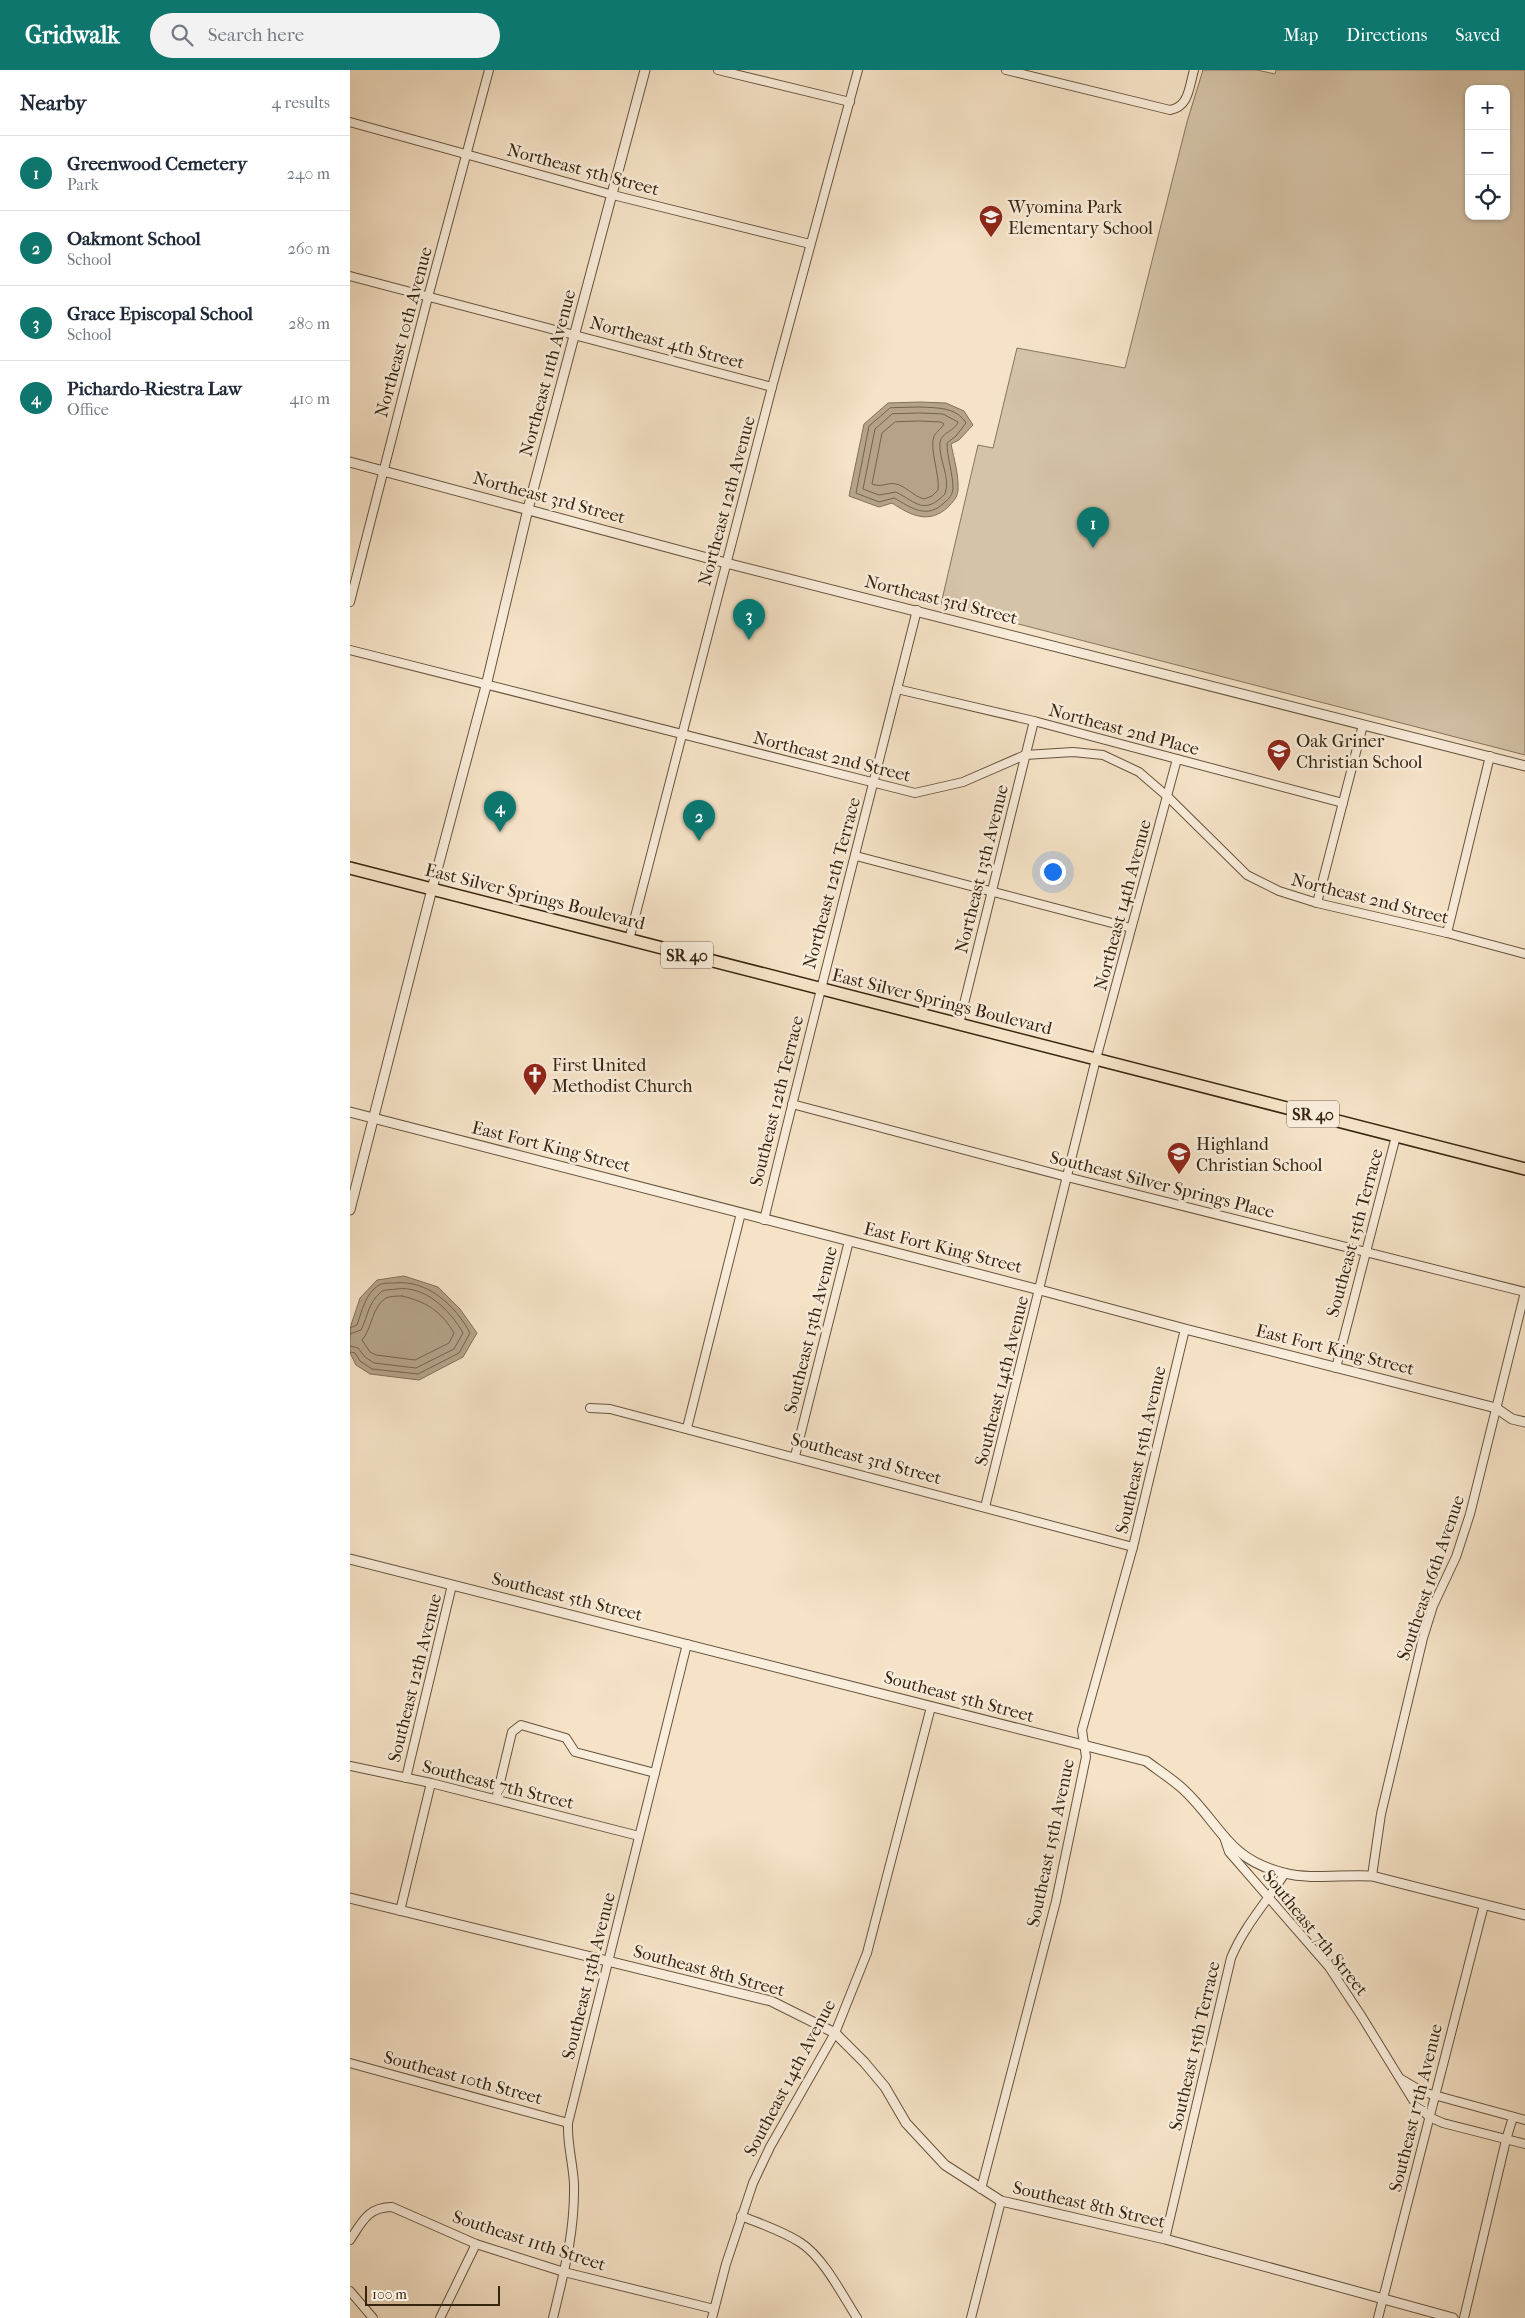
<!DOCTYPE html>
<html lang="en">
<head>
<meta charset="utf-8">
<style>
	body { margin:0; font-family:"IM FELL French Canon",serif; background:#f2f2f3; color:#1f2937 }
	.controls { position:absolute; right:15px; top:15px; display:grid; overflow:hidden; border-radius:10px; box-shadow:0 1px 4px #0004 }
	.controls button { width:45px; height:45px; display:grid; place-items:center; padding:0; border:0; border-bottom:1px solid #e0e1e3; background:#fff; color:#1f2937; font:25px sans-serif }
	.scale { position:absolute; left:15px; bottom:12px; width:135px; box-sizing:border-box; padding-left:5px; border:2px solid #36240f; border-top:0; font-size:14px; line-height:18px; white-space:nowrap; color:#36240f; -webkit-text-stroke:4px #f9eddb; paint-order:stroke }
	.you { position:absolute; left:702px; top:801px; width:18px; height:18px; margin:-12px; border:4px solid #fff; border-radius:50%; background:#1a73e8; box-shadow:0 0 0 8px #1a73e833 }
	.badge { display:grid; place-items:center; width:32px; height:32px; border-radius:50%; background:#0f766e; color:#fff; font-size:16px; font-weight:700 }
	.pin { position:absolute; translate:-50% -41px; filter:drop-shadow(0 1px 2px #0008) }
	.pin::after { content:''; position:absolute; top:26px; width:18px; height:15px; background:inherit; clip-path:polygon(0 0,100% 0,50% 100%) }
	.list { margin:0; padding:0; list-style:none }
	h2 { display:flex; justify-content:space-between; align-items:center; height:65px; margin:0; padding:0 20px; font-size:21px }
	h2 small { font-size:16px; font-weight:400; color:#747a83 }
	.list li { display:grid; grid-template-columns:32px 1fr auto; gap:15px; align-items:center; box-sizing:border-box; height:75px; padding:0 20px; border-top:1px solid #e0e1e3 }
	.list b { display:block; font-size:19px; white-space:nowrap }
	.list p { margin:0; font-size:16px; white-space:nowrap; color:#747a83 }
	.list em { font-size:16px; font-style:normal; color:#747a83 }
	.icon { flex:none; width:28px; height:28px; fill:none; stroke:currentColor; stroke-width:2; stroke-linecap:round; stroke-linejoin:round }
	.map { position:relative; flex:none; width:1175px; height:2248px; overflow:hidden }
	header { display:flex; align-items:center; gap:30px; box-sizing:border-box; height:70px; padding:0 25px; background:#0f766e; color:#fff }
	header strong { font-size:24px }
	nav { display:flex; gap:28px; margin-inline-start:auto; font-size:18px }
	.search { width:350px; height:45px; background:#f2f2f3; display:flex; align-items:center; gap:12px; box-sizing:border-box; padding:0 18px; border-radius:28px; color:#747a83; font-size:19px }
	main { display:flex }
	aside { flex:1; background:#fff }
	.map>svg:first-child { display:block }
	.green { fill:#d5c3a8; stroke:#86745c; fill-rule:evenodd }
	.water { fill:#b5a288; stroke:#827058 }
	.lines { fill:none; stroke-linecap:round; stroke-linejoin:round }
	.shore { stroke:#76634c; stroke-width:1 }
	.minor-casing { stroke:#66543d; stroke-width:10 }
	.tertiary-casing { stroke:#66543d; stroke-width:11 }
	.primary-casing { stroke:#36240f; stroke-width:14 }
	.minor { stroke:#f9eddb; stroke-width:8 }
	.tertiary { stroke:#f9eddb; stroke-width:9 }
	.primary { stroke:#f6e3c7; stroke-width:11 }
	.labels { text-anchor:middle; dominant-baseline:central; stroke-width:5; stroke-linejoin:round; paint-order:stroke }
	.shield { fill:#f9eddb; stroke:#70604c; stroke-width:1 }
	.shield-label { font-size:16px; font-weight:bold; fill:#36240f }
	.street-label { font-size:18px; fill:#36240f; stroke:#f9eddb }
	.poi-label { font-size:18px; fill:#36240f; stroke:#f9eddb; text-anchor:start }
</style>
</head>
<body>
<header>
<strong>Gridwalk</strong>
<div class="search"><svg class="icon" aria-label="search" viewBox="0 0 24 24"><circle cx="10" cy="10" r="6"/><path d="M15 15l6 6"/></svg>Search here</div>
<nav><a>Map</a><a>Directions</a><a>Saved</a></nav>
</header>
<main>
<aside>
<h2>Nearby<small>4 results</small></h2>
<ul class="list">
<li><span class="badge">1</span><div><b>Greenwood Cemetery</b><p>Park</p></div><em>240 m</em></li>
<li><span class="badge">2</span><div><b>Oakmont School</b><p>School</p></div><em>260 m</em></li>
<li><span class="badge">3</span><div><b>Grace Episcopal School</b><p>School</p></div><em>280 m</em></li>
<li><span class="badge">4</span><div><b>Pichardo-Riestra Law</b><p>Office</p></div><em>410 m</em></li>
</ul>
</aside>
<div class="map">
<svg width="1175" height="2248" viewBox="0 0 1175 2248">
	<rect width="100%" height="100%" fill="#f6e3c7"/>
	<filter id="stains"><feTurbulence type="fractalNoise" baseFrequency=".004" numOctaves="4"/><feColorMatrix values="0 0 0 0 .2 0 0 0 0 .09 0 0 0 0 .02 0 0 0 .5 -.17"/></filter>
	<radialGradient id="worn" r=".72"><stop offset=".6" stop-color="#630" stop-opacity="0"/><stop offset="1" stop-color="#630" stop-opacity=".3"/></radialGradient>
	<path class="green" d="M853,0H907L925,4L926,0H1175V685L591,534L628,375L643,378L667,278L775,298L837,52ZM1119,19H1156V146H1119Z"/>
	<g class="water">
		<path d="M570,332L596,333L614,341L623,355L609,370L601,374C604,389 609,405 608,421C607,428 603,432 598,437C579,455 560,445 542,433L529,437L499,426L514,354L538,333Z"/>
		<polygon points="54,1206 88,1217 110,1239 127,1263 113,1287 69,1310 20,1304 6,1295 0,1283 0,1272 1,1255 10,1228 27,1210"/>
	</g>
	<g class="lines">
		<g class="shore">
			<path d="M570,337C588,338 606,337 616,353L606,366L597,373C597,388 603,403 603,419C602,425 600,428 595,432C577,450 562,438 544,428L529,432L506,423L519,356L540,338Z"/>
			<path d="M570,343L593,344L608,352C605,361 592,362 590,372C588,389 601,407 595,424C574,445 567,433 546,422L529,425L513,419L525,359L542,344Z"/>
			<path d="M570,351L591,352L594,354C592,358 587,361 584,366C579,379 590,404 588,420L582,426L574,429C563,426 556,416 546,414C536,412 533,418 522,414L532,363L545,352Z"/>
			<path d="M52,1226C77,1232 91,1241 104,1263L99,1273L65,1290L26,1285L20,1282L12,1270C22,1259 22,1236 36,1228C40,1226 48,1226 52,1226Z"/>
			<path d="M0,1258L7,1255C12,1241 15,1224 29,1215C32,1213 40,1213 44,1213C77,1209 106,1236 120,1263L109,1283L68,1304L22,1299L10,1291L5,1283L0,1282"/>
			<path d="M0,1264L11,1260C18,1246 18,1233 31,1222C35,1219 41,1220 46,1219C75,1215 100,1240 113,1263L104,1279L66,1298L24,1293L15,1287L8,1278L0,1276"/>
		</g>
		<defs>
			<g id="minor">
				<polyline points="368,0 500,32"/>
				<path d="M656,0L820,40C839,37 839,17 844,0"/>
				<polyline points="0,52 263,125 460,174"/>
				<polyline points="0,206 422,317"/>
				<polyline points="0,532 78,227 139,0"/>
				<polyline points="0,580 565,723 613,712 675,685 723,682 753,685 789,702 818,727 897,805 929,821 967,833 1097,863 1175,884"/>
				<polyline points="547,619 684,651 993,733"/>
				<polyline points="506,786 781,858"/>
				<polyline points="967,833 1013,655"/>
				<polyline points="1097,863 1140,686"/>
				<polyline points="279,870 422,317 508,0"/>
				<polyline points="609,954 684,651"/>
				<polyline points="442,1034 717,1107 1175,1222 1120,1444 1106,1487 1083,1536 1073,1568 1031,1744 1022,1806"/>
				<path d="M414,1150C463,946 516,743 567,540"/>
				<polyline points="986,1298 1046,1066"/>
				<polyline points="240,1338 260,1339 783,1477"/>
				<polyline points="337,1358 391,1143"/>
				<polyline points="445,1386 499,1171"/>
				<polyline points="635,1437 746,989 827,689"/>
				<polyline points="0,1696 81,1713 289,1766"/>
				<polyline points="56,1708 102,1515"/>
				<polyline points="146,1729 162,1662 171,1655 216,1668 225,1682 305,1703"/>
				<polyline points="874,1767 879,1782 979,1897 1012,1947 1063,2030 1079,2047 1093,2053 1175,2074"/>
				<polyline points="50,1841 81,1713"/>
				<polyline points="0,1993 218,2053"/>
				<polyline points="1051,2009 1073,2022 1175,2050"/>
				<polyline points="631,2119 706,1831 736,1687 732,1660 783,1477 835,1259"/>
				<path d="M391,2146C411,2154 433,2161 451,2173C473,2187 493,2226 507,2248"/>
				<path d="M815,2169L881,1888C894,1856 917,1832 935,1803"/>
				<path d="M0,2170C12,2152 18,2137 42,2137L126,2174L214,2202L364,2239"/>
				<polyline points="0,2221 23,2248"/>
				<polyline points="90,2248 126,2174"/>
				<path d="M203,2248C214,2202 225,2162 224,2114C223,2093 217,2074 218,2053L337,1574"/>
				<polyline points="362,2248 376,2194 403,2113 420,2077 485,1963 517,1883 581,1637"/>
				<polyline points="621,2248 651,2131"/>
				<polyline points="1028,2248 1134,1835"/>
				<polyline points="1114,2248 1156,2070 1163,2047"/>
			</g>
			<g id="tertiary">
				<polyline points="0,392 376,493 1175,696"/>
				<polyline points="0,1042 690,1220 835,1259 1146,1338 1162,1349 1175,1352"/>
				<polyline points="0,1140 82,819 136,616 178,439 295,0"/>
				<path d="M0,1489L796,1691C808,1700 822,1709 833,1719C871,1754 876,1789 934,1803C962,1810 993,1804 1022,1806L1175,1845"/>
				<polyline points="0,1828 421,1931 485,1963 514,1992 535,2017 556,2053 595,2095 651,2131 815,2169 1103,2248"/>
			</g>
			<polyline id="primary" points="0,798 1175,1099"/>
		</defs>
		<use href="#minor" class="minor-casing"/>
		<use href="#tertiary" class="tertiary-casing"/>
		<use href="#primary" class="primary-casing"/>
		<use href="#minor" class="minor"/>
		<use href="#tertiary" class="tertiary"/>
		<use href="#primary" class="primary"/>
	</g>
	<defs>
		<symbol id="school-pin" viewBox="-11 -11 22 30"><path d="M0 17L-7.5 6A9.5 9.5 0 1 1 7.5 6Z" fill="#8f2418" stroke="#f9eddb"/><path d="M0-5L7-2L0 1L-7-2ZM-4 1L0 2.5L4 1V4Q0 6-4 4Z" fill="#fff"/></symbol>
		<symbol id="church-pin" viewBox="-11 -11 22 30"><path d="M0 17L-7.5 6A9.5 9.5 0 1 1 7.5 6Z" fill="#8f2418" stroke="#f9eddb"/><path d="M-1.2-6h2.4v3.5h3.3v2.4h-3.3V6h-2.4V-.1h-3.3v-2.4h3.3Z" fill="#fff"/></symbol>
	</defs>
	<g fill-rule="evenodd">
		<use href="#school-pin" x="627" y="133" width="28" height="38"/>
		<use href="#school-pin" x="915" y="667" width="28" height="38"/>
		<use href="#church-pin" x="171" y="991" width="28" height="38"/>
		<use href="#school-pin" x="815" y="1070" width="28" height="38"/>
	</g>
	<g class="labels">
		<g class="shield">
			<rect x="311" y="871.5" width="52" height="27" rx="4"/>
			<rect x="937" y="1030.5" width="52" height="27" rx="4"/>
		</g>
		<g class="shield-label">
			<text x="337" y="885">SR 40</text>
			<text x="963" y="1044">SR 40</text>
		</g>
		<g class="street-label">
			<text transform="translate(233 100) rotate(15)">Northeast 5th Street</text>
			<text transform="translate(54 262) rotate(-75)">Northeast 10th Avenue</text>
			<text transform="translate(317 273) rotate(15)">Northeast 4th Street</text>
			<text transform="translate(198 303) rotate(-75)">Northeast 11th Avenue</text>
			<text transform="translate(199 428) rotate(15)">Northeast 3rd Street</text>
			<text transform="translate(377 431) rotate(-75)">Northeast 12th Avenue</text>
			<text transform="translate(591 530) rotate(14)">Northeast 3rd Street</text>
			<text transform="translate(774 660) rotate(15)">Northeast 2nd Place</text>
			<text transform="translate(482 687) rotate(14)">Northeast 2nd Street</text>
			<text transform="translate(632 799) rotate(-76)">Northeast 13th Avenue</text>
			<text transform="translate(482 813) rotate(-75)">Northeast 12th Terrace</text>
			<text transform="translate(185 827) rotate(14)">East Silver Springs Boulevard</text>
			<text transform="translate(1020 829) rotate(14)">Northeast 2nd Street</text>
			<text transform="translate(773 835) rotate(-75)">Northeast 14th Avenue</text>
			<text transform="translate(592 932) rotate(14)">East Silver Springs Boulevard</text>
			<text transform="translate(427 1031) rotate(-76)">Southeast 12th Terrace</text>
			<text transform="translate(201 1077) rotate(14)">East Fort King Street</text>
			<text transform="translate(812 1115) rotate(14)">Southeast Silver Springs Place</text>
			<text transform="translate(1005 1163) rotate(-75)">Southeast 15th Terrace</text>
			<text transform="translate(593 1178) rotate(14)">East Fort King Street</text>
			<text transform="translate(461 1260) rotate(-76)">Southeast 13th Avenue</text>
			<text transform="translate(985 1280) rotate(14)">East Fort King Street</text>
			<text transform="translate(652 1311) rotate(-76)">Southeast 14th Avenue</text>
			<text transform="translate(791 1380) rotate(-77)">Southeast 15th Avenue</text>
			<text transform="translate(516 1389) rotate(15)">Southeast 3rd Street</text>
			<text transform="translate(1081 1508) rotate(-71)">Southeast 16th Avenue</text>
			<text transform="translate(217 1527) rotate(14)">Southeast 5th Street</text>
			<text transform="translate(65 1608) rotate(-76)">Southeast 12th Avenue</text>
			<text transform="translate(609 1627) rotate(15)">Southeast 5th Street</text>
			<text transform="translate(148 1715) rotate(14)">Southeast 7th Street</text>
			<text transform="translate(701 1773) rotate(-78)">Southeast 15th Avenue</text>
			<text transform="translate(965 1863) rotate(51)">Southeast 7th Street</text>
			<text transform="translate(359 1901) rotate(15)">Southeast 8th Street</text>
			<text transform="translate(239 1906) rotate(-76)">Southeast 13th Avenue</text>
			<text transform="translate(845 1976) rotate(-77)">Southeast 15th Terrace</text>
			<text transform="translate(113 2008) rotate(15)">Southeast 10th Street</text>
			<text transform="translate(440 2008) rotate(-62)">Southeast 14th Avenue</text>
			<text transform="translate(1066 2038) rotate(-76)">Southeast 17th Avenue</text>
			<text transform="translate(739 2135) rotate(13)">Southeast 8th Street</text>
			<text transform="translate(179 2171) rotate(18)">Southeast 11th Street</text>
		</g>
		<g class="poi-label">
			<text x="658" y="137">Wyomina Park<tspan x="658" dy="21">Elementary School</tspan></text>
			<text x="946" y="671">Oak Griner<tspan x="946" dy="21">Christian School</tspan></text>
			<text x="202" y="995">First United<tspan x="202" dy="21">Methodist Church</tspan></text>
			<text x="846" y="1074">Highland<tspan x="846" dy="21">Christian School</tspan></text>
		</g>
	</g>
	<rect width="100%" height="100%" filter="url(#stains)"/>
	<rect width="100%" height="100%" fill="url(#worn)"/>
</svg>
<div class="controls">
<button>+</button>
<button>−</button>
<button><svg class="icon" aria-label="locate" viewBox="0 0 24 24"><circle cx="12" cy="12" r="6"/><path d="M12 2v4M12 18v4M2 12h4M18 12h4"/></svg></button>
</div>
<div class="scale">100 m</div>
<div class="you"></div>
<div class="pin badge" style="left:743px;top:478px">1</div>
<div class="pin badge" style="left:349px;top:771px">2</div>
<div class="pin badge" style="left:399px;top:570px">3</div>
<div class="pin badge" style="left:150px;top:762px">4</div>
</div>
</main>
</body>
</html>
